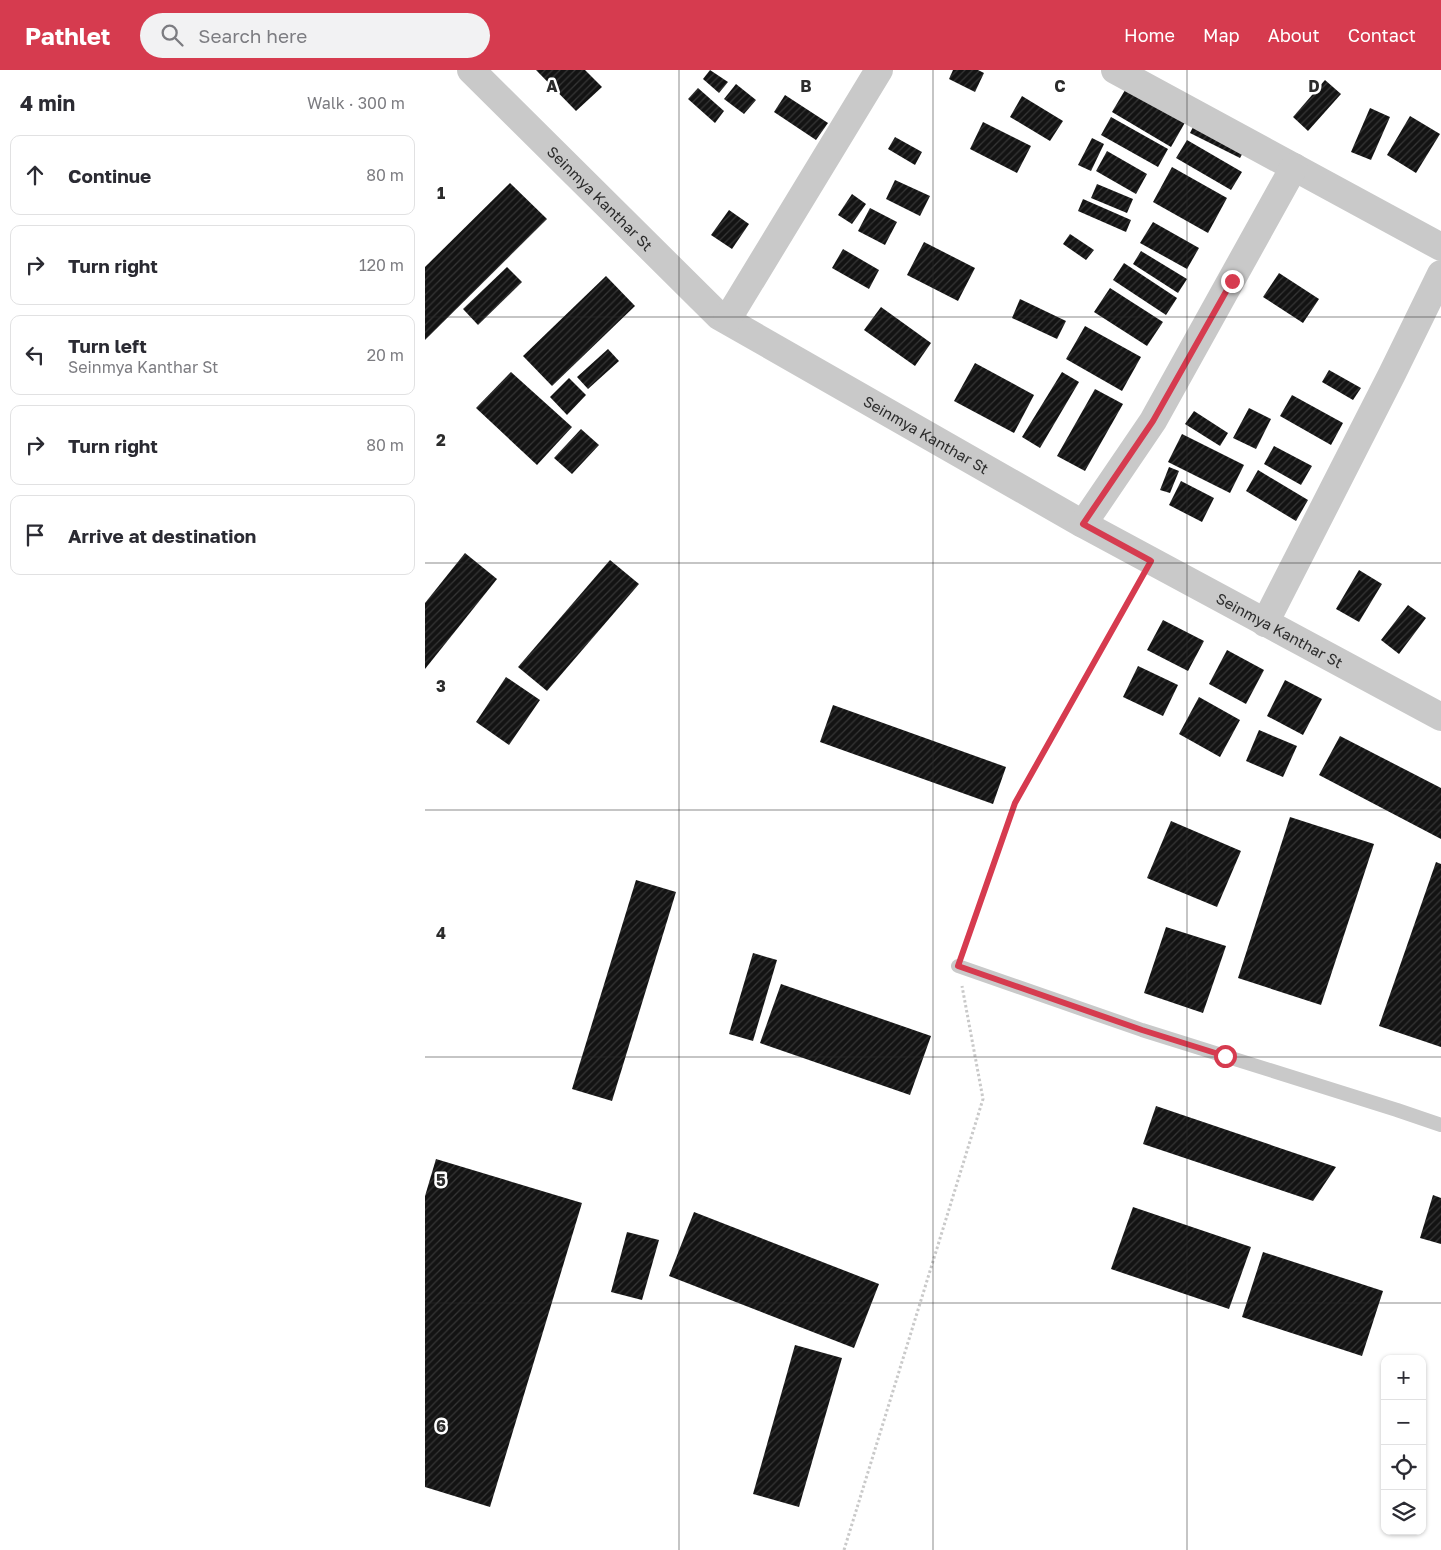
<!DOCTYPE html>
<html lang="en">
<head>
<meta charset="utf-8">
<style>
	body { margin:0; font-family:"Golos Text",sans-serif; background:#f2f2f3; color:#2b2b33 }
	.controls { position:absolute; right:15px; bottom:15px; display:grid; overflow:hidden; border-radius:10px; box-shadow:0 1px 4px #0004 }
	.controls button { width:45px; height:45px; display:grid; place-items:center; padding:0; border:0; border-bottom:1px solid #e1e1e2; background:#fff; color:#2b2b33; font:25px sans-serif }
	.stop { position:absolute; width:15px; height:15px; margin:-11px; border:4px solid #d63b4f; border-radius:50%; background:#fff }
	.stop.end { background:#d63b4f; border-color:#fff; box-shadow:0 1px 5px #0008 }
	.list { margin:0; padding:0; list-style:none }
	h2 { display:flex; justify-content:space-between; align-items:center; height:65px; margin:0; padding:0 20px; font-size:21px }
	h2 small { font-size:16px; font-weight:400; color:#7c7c81 }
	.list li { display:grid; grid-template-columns:32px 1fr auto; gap:15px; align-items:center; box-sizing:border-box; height:80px; margin:0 10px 10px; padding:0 10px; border:1px solid #e1e1e2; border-radius:10px }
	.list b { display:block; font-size:19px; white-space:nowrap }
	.list p { margin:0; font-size:16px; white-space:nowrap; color:#7c7c81 }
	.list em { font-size:16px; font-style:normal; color:#7c7c81 }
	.icon { flex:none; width:28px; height:28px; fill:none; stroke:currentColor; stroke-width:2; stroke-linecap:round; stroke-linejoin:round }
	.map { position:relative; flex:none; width:1016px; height:1480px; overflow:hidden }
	header { display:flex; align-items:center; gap:30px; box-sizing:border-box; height:70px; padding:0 25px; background:#d63b4f; color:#fff }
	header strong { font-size:24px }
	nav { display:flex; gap:28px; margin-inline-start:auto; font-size:18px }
	.search { width:350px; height:45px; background:#f2f2f3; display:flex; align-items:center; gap:12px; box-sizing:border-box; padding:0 18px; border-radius:28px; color:#7c7c81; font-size:19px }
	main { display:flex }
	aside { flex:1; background:#fff }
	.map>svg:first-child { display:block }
	.building { fill:url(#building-hatch) }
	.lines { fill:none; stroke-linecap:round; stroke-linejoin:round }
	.path { stroke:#c9c9c9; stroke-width:3; stroke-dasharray:2.5 2.5; stroke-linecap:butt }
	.service { stroke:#c9c9c9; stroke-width:14 }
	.minor { stroke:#c9c9c9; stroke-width:28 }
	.route { stroke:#d63b4f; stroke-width:6 }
	.grid { fill:none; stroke:#2c2c2c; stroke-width:1; stroke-opacity:0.55 }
	.labels { text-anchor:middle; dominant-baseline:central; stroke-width:5; stroke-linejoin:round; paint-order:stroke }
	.street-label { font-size:15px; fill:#2c2c2c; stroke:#fff }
	.grid-label { font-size:16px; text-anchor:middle; font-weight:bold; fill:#2c2c2c; stroke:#fff; stroke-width:5; stroke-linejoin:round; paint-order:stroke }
</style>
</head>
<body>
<header>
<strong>Pathlet</strong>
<div class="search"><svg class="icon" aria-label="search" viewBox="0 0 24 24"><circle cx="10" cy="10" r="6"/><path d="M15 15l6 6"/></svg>Search here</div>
<nav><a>Home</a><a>Map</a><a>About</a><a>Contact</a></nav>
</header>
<main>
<aside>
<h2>4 min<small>Walk · 300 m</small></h2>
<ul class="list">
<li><svg class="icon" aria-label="ahead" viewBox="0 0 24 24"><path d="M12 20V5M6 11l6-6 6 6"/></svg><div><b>Continue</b></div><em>80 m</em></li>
<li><svg class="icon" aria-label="right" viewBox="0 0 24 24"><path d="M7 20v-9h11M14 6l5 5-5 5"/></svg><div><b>Turn right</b></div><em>120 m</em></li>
<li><svg class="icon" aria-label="left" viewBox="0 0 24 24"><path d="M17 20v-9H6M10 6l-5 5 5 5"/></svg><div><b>Turn left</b><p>Seinmya Kanthar St</p></div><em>20 m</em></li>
<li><svg class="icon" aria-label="right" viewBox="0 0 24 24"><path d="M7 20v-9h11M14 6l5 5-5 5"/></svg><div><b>Turn right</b></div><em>80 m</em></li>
<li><svg class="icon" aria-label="arrive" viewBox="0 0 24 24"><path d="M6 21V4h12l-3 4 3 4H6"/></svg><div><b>Arrive at destination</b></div></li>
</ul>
</aside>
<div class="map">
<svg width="1016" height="1480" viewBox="0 0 1016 1480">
	<defs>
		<pattern id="building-hatch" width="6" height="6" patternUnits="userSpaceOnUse" patternTransform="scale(1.25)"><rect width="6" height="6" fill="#131313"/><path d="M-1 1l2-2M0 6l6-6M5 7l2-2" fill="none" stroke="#363636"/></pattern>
	</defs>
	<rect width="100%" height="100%" fill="#fff"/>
	<g class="building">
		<polygon points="111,0 160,0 177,17 151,41"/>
		<polygon points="285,0 303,12 294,23 278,9"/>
		<polygon points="528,0 553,0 559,3 550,22 524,9"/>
		<polygon points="900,10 916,24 883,61 868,47"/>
		<polygon points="311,14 331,30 319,44 299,29"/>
		<polygon points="703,15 762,49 746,77 687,42"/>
		<polygon points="273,18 299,41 290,53 263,29"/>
		<polygon points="360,25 403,53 391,70 349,42"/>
		<polygon points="597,26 638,51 625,71 585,47"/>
		<polygon points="945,38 965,47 946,90 926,82"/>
		<polygon points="985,46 1015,64 991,103 962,85"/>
		<polygon points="686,47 743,79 733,97 676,65"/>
		<polygon points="771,51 821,77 815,88 765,63"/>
		<polygon points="558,52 606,76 592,103 545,79"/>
		<polygon points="470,67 497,82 490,95 463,79"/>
		<polygon points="667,68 679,74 666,101 653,95"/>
		<polygon points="762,70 817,102 806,120 751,88"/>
		<polygon points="682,81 722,104 711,124 671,101"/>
		<polygon points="747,97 802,128 783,163 728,132"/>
		<polygon points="470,110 505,126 495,146 461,129"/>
		<polygon points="85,113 122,149 0,270 0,197"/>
		<polygon points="672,114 708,129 702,143 666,128"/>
		<polygon points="427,124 441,134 427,154 413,145"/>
		<polygon points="658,129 706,150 701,162 653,141"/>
		<polygon points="445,138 472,152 460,175 433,161"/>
		<polygon points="304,140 324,154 307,179 286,165"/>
		<polygon points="728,152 774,178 762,199 715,173"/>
		<polygon points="645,164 669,180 661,190 638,174"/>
		<polygon points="499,172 550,198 533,231 482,205"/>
		<polygon points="418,179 454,200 444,219 407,198"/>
		<polygon points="716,181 762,209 753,223 708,194"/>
		<polygon points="699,193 752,228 741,245 688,210"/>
		<polygon points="82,197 97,212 53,255 38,239"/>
		<polygon points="854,203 894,229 878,253 838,227"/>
		<polygon points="181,206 210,236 127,316 98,286"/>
		<polygon points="685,218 738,252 722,276 669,242"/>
		<polygon points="595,229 641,251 632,269 587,248"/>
		<polygon points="456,237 506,273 490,296 439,260"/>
		<polygon points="660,256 716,287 697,321 641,289"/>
		<polygon points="183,279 194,291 163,319 152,307"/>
		<polygon points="550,293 609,325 589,363 529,331"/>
		<polygon points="904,300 936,318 928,330 897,312"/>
		<polygon points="86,302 147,357 112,395 51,338"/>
		<polygon points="637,302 654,312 615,378 597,367"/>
		<polygon points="144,308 161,325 142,345 125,327"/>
		<polygon points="670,319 698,334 660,401 632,386"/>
		<polygon points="867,325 918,353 906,375 855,346"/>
		<polygon points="824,338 846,349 831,379 808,368"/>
		<polygon points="769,341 803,363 795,376 760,354"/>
		<polygon points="156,359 174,375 147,404 129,388"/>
		<polygon points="757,364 819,395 805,423 743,392"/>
		<polygon points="849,376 887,396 876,415 839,394"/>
		<polygon points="744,397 754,401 745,423 735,420"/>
		<polygon points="833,400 883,430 871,451 821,421"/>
		<polygon points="756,411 789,428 777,452 744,435"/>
		<polygon points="40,483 72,509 0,599 0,533"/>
		<polygon points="185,490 214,514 122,621 93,597"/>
		<polygon points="934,500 957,514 934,552 911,539"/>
		<polygon points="983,535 1001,548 974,584 956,570"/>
		<polygon points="738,550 779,571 763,601 722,580"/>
		<polygon points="802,580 839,600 821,634 784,614"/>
		<polygon points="713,596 753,615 738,646 698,627"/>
		<polygon points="81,607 115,630 84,675 51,652"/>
		<polygon points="860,610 897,629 878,665 842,646"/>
		<polygon points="774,627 815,650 795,687 754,664"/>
		<polygon points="408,635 581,697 568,734 395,672"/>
		<polygon points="834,660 872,676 858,707 821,691"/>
		<polygon points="915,666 1016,718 1016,769 894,705"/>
		<polygon points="865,747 949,774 896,935 813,908"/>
		<polygon points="746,751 816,781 792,837 722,808"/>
		<polygon points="1011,792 1016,794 1016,977 954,956"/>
		<polygon points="211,810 251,822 187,1031 147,1019"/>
		<polygon points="741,857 801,876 778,943 719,923"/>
		<polygon points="328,883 352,890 328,971 304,964"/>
		<polygon points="356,914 506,966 485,1025 335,973"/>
		<polygon points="731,1036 911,1097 888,1131 718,1074"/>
		<polygon points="11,1089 157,1133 65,1437 0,1417 0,1126"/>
		<polygon points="1008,1125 1016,1128 1016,1174 995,1168"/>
		<polygon points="708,1137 826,1177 804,1239 686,1199"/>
		<polygon points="269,1142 454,1214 429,1278 244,1206"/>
		<polygon points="202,1162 234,1170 217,1230 186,1222"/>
		<polygon points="838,1182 958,1221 937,1286 817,1247"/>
		<polygon points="370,1275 417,1288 374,1437 328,1424"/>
	</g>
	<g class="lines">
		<g class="path">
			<polyline points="539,879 590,733 713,513"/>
			<polyline points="419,1480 558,1029 537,916"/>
		</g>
		<polyline class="service" points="533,896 717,960 972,1040 1016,1055"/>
		<g class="minor">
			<path id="s1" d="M46,0L294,246L658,454L1016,647"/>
			<polyline points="690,0 1016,177"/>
			<polyline points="302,250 454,0"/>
			<polyline points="658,454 728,351 869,97"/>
			<polyline points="840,553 967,304 1016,204"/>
		</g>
	</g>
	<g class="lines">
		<polyline class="route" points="800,986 717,960 533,896 590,733 726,491 658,454 728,351 807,211"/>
	</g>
	<path class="grid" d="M254,0V1480M508,0V1480M762,0V1480M0,247H1016M0,493H1016M0,740H1016M0,987H1016M0,1233H1016"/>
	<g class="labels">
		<g class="street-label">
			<text stroke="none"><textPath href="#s1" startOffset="182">Seinmya Kanthar St</textPath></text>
			<text stroke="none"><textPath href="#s1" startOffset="588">Seinmya Kanthar St</textPath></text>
			<text stroke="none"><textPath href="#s1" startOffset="992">Seinmya Kanthar St</textPath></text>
		</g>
	</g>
	<g class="grid-label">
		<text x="127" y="22">A</text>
		<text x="381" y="22">B</text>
		<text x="635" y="22">C</text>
		<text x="889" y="22">D</text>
		<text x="16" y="129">1</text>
		<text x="16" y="376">2</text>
		<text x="16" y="622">3</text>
		<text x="16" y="869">4</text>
		<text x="16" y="1116">5</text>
		<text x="16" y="1362">6</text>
	</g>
</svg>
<div class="controls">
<button>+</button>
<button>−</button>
<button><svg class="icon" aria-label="locate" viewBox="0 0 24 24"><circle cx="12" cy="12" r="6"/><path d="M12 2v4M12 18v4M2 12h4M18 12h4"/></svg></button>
<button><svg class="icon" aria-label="layers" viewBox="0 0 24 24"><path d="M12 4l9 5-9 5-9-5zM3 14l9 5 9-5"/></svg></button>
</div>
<div class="stop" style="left:800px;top:986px"></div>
<div class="stop end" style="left:807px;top:211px"></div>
</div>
</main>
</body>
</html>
